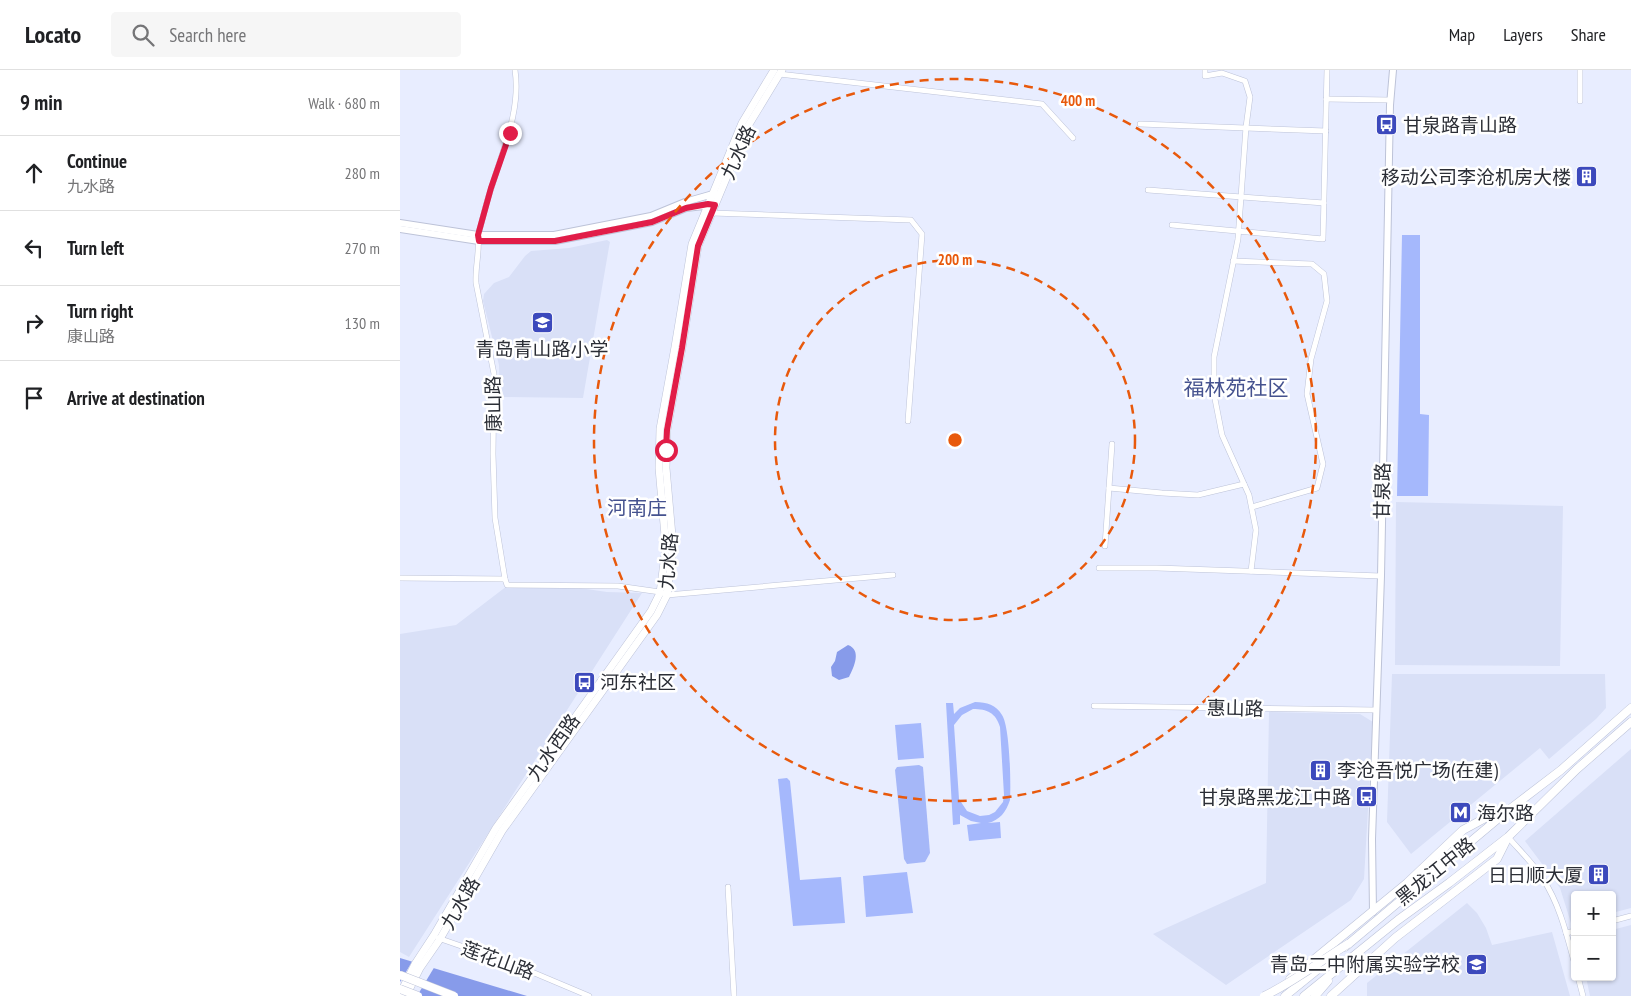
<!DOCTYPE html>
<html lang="en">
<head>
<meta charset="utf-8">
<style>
	body { margin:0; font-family:"PT Sans Narrow","Noto Sans SC",sans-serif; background:#f6f6f6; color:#202124 }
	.controls { position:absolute; right:15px; bottom:15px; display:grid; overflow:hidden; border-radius:5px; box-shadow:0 1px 4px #0004 }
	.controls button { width:45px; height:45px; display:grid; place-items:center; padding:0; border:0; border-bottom:1px solid #e0e0e0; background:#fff; color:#202124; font:25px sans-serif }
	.stop { position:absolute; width:15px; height:15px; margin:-11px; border:4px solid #e11d48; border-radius:50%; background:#fff }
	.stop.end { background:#e11d48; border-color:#fff; box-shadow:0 1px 5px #0008 }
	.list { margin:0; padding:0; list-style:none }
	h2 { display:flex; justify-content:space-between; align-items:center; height:65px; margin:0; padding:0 20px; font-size:21px }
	h2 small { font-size:16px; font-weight:400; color:#757577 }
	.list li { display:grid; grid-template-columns:32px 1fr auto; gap:15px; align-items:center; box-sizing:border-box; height:75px; padding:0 20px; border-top:1px solid #e0e0e0 }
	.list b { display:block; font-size:19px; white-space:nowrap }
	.list p { margin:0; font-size:16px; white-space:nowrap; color:#757577 }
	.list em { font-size:16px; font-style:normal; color:#757577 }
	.icon { flex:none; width:28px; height:28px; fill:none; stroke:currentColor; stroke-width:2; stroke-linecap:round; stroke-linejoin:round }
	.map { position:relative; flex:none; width:1231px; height:926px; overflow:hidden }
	header { display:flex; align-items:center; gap:30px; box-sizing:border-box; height:70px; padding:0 25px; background:#fff; border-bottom:1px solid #e0e0e0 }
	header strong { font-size:24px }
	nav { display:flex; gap:28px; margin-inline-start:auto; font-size:18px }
	.search { width:350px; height:45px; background:#f6f6f6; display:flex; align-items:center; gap:12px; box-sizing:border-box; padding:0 18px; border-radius:5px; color:#757577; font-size:19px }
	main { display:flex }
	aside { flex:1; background:#fff }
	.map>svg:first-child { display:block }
	.built { fill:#d9e0f7 }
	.green { fill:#a5b8fc; fill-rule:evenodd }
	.forest { fill:#a5b7f8 }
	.water { fill:#879bea }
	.pier { fill:#e8edff }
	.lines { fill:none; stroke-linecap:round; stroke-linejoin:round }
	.minor-casing { stroke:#bdc3d8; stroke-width:6 }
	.tertiary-casing { stroke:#bdc3d8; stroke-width:8 }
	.secondary-casing { stroke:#bdc3d8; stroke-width:8 }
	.trunk-casing { stroke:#bdc3d8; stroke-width:9 }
	.minor { stroke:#fff; stroke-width:5 }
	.tertiary { stroke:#fff; stroke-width:6 }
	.secondary { stroke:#fff; stroke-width:7 }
	.trunk { stroke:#fff; stroke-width:8 }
	.trunk-bridge-casing { stroke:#bdc3d8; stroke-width:9; stroke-linecap:butt }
	.trunk-bridge { stroke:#fff; stroke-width:8 }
	.route { stroke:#e11d48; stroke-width:6 }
	.ring { fill:none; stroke:#e8590c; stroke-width:2.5; stroke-dasharray:9 6 }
	.labels { text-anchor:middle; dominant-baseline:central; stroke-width:5; stroke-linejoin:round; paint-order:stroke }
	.poi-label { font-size:19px; fill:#2b2e36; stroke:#fff; text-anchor:start }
	.street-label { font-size:19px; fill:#2b2e36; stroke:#fff }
	.neighbourhood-label { font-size:20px; fill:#45528f; stroke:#fff }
	.quarter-label { font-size:21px; fill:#45528f; stroke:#fff }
	.centre { fill:#e8590c; stroke:#fff; stroke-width:2.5 }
	.ring-label { font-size:15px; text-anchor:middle; font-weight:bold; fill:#e8590c; stroke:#fff; stroke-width:5; stroke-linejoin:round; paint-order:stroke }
</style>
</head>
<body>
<header>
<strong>Locato</strong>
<div class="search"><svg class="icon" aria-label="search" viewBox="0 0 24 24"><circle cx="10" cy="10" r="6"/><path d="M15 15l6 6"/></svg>Search here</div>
<nav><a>Map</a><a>Layers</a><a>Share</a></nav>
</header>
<main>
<aside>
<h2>9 min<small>Walk · 680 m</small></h2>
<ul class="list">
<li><svg class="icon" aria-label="ahead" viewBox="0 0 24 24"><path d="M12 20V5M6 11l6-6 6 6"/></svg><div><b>Continue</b><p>九水路</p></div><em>280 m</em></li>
<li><svg class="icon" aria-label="left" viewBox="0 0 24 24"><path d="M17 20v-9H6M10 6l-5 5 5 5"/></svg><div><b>Turn left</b></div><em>270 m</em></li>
<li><svg class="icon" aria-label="right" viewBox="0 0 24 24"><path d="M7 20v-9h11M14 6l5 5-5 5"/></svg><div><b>Turn right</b><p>康山路</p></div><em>130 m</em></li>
<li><svg class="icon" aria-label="arrive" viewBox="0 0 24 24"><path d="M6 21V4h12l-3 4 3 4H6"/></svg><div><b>Arrive at destination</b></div></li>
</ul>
</aside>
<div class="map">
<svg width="1231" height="926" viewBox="0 0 1231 926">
	<rect width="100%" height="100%" fill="#e8edff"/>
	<g class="built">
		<polygon points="207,170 210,172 209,177 183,328 100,327 99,295 83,231 84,224 94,213 109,207 125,186 131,181 169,178"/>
		<polygon points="996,432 1163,436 1160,596 995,595"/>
		<polygon points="107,516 173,517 207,522 242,523 9,887 0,882 0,564 56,555"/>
		<polygon points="992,604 1205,604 1206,638 1196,649 1149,689 1140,678 1011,784 987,752"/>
		<polygon points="869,642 960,644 973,652 964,809 951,830 826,915 753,864 866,813"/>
		<polygon points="1231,679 1231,838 1212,843 1212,825 1175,825 1175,852 1171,853 1160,818 1125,771"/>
		<polygon points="1067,833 1077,843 1086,858 1092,875 1152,862 1170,926 967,926 967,913"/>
		<polygon points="1231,855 1231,926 1190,926 1186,907 1212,907 1212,860"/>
	</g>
	<g class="green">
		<polygon points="1002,165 1020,165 1020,344 1029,345 1028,426 997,426"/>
		<path d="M575,632C587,632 596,635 602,645C610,657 611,714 610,730C606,742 600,750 588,753L600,752L601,768L569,771L567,755L581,753L571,751L560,745V754L553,755L546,633H553L554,644L560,638ZM573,639C587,639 596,643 600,657L604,725L603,732L595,742L589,745L580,746L567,741L559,729L554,655L562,645Z"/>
		<polygon points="521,653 524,688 498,690 495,655"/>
		<polygon points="387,708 390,711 400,810 441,807 445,853 393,856 378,709"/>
		<polygon points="507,802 513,843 466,847 463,806"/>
	</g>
	<polygon class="forest" points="519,695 523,697 530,783 525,792 507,794 504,789 495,700 497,697"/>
	<g class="water">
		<path d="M448,575C462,580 454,597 449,607L439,610L432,606L431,597L435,591L437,582Z"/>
		<polygon points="0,888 127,926 0,926"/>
	</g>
	<polygon class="pier" points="13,890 35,896 17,926 0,926 0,912"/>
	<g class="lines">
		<defs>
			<g id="minor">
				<polyline points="805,0 805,6 822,3 845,11 850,27 846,57 838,169 814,287 814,324 822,365 849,425 856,460 851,501"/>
				<polyline points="1180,0 1180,31"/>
				<polyline points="379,4 642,34 673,68"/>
				<polyline points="926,29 990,30"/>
				<polyline points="740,54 926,61"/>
				<polyline points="748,120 924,133"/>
				<polyline points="312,143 511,150 522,164 508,351"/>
				<polyline points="772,155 923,169 927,0"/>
				<polyline points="833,191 912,194 924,204 927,231 911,289 907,324 923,394 917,418 852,437"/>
				<polyline points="709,418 762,423 798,425 844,414"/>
				<polyline points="705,476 712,374"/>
				<polyline points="699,498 757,498 981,506"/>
				<path d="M0,508L105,509L95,448L93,384L94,304L76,213C75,197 80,181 78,165C83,149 86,132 92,116C103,79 121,40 115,0"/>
				<polyline points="105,509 107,515 218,516 260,522 267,525 493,505"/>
				<polyline points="694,636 976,640"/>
				<path d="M1108,767C1120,781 1134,794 1143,809C1160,835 1167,866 1175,895"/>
				<polyline points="328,817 334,926"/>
				<polyline points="1212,851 1231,846"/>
				<polyline points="1166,863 1175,861"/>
				<polyline points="38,868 113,894 189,926"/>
				<polyline points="1178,907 1183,926"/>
			</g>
			<g id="tertiary">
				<polyline points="0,153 78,165 154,165 251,146 285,132 313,124 315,125"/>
				<polyline points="0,159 79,171 155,171 252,152 286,138 313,135"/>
				<polyline points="973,842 972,769 981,506 990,35 993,0"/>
			</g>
			<g id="secondary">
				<polyline points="0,924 15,894 34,865 96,758 251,541 260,523 266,477 259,398 260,359 275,277 292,174 342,53 374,0"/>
				<polyline points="6,926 20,898 40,869 102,761 257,545 267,525 273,477 266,398 267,360 282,278 298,176 348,56 382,0"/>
			</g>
			<g id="trunk">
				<polyline points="945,877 1106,742 1161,700 1231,638"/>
				<polyline points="890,909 1007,813 1063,760 1087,747 1102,743"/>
				<polyline points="885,926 932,888"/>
				<polyline points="904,926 998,850 1049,813 1108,767 1177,699 1231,652"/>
				<polyline points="915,926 928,911"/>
				<polyline points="931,926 995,868 1097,789 1106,771"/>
			</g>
		</defs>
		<use href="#minor" class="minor-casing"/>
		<use href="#tertiary" class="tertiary-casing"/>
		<use href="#secondary" class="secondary-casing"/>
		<use href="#trunk" class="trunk-casing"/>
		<use href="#minor" class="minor"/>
		<use href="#tertiary" class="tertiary"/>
		<use href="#secondary" class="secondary"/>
		<use href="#trunk" class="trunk"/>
		<defs>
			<g id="trunk-bridge">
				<polyline points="0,905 54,926"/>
				<polyline points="0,919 18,926"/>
				<path d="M864,926C894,912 920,891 948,874"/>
			</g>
		</defs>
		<use href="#trunk-bridge" class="trunk-bridge-casing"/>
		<use href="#trunk-bridge" class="trunk-bridge"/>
	</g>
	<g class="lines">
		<polyline class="route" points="110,63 91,118 78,165 79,171 155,171 252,152 286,138 308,134 315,135 298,176 282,278 267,360 266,380"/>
	</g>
	<g class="ring">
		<circle cx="555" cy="370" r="180"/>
		<circle cx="555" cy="370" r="361"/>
	</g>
	<defs>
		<symbol id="bus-square" viewBox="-11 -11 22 22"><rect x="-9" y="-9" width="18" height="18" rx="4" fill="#3c49bc" stroke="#fff"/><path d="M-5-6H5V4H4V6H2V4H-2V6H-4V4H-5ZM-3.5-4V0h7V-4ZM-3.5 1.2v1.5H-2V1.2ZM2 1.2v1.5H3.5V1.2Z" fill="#fff"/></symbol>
		<symbol id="building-square" viewBox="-11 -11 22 22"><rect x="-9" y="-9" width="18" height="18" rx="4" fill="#3c49bc" stroke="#fff"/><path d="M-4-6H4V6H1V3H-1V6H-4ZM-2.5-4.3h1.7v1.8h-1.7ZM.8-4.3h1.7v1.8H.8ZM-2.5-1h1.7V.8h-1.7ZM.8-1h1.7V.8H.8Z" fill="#fff"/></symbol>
		<symbol id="school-square" viewBox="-11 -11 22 22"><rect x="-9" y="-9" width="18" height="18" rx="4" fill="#3c49bc" stroke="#fff"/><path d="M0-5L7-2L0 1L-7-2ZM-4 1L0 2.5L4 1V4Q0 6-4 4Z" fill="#fff"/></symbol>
		<symbol id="metro-square" viewBox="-11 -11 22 22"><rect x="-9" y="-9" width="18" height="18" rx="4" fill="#3c49bc" stroke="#fff"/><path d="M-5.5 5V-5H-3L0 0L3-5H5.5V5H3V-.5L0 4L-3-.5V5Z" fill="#fff"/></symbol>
	</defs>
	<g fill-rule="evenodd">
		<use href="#bus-square" x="974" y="42" width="25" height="25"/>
		<use href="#building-square" x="1174" y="94" width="25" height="25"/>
		<use href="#school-square" x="130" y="240" width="25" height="25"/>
		<use href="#bus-square" x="172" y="600" width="25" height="25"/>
		<use href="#building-square" x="908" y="688" width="25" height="25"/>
		<use href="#bus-square" x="954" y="714" width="25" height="25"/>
		<use href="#metro-square" x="1048" y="730" width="25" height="25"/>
		<use href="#building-square" x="1186" y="792" width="25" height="25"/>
		<use href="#school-square" x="1064" y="882" width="25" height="25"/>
	</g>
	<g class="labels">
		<g class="poi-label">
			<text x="1003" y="55">甘泉路青山路</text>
			<text x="1171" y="107" text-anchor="end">移动公司李沧机房大楼</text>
			<text x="142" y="279" text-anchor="middle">青岛青山路小学</text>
			<text x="200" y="612">河东社区</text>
			<text x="937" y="700">李沧吾悦广场(在建)</text>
			<text x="951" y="727" text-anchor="end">甘泉路黑龙江中路</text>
			<text x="1077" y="743">海尔路</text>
			<text x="1183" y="805" text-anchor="end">日日顺大厦</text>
			<text x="1060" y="894" text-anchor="end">青岛二中附属实验学校</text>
		</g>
		<g class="street-label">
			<text transform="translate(338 82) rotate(-66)">九水路</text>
			<text transform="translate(93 334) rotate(-91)">康山路</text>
			<text transform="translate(982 421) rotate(-89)">甘泉路</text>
			<text transform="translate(268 491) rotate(-85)">九水路</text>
			<text transform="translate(835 638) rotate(1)">惠山路</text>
			<text transform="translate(153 677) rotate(-55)">九水西路</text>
			<text transform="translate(1035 801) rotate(-39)">黑龙江中路</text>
			<text transform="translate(60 833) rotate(-60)">九水路</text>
			<text transform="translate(98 890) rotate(20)">莲花山路</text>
		</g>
		<g class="neighbourhood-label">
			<text x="237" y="438">河南庄</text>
		</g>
		<g class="quarter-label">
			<text x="836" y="317">福林苑社区</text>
		</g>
	</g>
	<circle cx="555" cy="370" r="8" class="centre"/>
	<g class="ring-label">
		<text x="678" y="36">400 m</text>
		<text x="555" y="195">200 m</text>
	</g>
</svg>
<div class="controls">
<button>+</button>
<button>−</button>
</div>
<div class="stop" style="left:266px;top:380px"></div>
<div class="stop end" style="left:110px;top:63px"></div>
</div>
</main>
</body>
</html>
